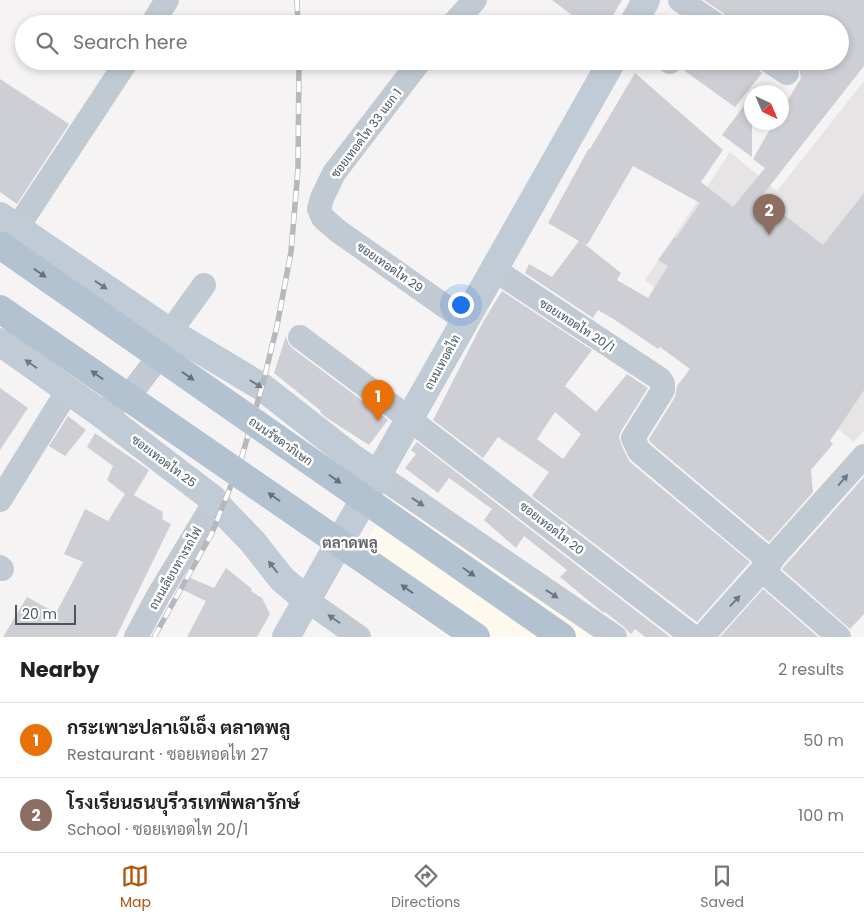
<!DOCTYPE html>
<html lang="en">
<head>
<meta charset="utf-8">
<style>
	body { margin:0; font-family:Poppins,Sarabun,sans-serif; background:#f2f2f2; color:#222 }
	.compass { position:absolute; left:744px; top:85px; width:45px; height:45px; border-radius:50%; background:#fff; box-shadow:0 2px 8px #0003; rotate:136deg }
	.scale { position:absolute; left:15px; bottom:12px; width:61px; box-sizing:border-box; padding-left:5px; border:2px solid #4a5661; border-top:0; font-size:14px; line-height:18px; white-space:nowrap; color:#4a5661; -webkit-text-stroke:4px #fff; paint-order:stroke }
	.you { position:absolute; left:460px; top:304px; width:18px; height:18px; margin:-12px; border:4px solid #fff; border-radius:50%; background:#1a73e8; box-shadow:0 0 0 8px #1a73e833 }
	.badge { display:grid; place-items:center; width:32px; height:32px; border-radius:50%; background:#b45309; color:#fff; font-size:16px; font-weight:700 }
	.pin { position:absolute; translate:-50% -41px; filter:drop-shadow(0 1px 2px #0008) }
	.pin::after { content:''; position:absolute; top:26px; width:18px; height:15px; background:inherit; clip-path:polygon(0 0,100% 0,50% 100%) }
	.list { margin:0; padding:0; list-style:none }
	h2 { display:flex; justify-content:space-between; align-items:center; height:65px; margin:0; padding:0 20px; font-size:21px }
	h2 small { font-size:16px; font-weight:400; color:#767676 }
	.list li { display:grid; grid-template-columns:32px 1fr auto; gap:15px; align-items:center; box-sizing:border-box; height:75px; padding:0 20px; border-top:1px solid #e0e0e0 }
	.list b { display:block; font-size:19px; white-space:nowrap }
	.list p { margin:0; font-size:16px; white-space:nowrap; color:#767676 }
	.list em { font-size:16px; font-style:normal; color:#767676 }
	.icon { flex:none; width:28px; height:28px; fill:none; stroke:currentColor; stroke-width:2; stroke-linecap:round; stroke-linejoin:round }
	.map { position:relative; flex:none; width:864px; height:637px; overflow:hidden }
	.search { position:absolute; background:#fff; box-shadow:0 2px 8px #0003; left:15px; right:15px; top:15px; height:55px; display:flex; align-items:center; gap:12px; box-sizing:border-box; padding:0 18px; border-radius:28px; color:#767676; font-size:19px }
	.sheet { height:215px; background:#fff }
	nav { display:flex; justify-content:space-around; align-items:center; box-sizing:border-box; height:70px; border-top:1px solid #e0e0e0; background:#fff; font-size:14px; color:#767676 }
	nav a { display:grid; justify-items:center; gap:2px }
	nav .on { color:#b45309 }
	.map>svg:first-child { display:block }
	.commercial { fill:#fdf9ef }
	.education { fill:#e6e4e5 }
	.building { fill:#cdcfd5; fill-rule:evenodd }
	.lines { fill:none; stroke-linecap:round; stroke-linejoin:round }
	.street { stroke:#c1cad2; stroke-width:24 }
	.secondary { stroke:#c1cbd6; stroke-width:28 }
	.rail-casing { stroke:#b5b8bd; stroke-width:5.5 }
	.rail { stroke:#fff; stroke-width:4; stroke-dasharray:11; stroke-linecap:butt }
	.primary-bridge { stroke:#b3c2d1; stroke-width:28 }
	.oneway { fill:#64717d }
	.oneway2 { fill:#6e7984 }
	.oneway3 { fill:#6e7983 }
	.labels { text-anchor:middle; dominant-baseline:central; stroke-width:5; stroke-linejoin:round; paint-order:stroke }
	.street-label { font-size:12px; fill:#4a5661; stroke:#fff }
	.quarter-label { font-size:15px; font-weight:bold; fill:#5f6368; stroke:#fff }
</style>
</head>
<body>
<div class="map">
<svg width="864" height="637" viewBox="0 0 864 637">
	<rect width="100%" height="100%" fill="#f5f3f3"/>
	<polygon class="commercial" points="398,491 607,637 447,637 350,567"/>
	<polygon class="education" points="864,81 864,431 854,442 645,280 730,152 777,191"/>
	<g class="building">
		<polygon points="552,0 622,0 608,24 584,24"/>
		<path d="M704,0H864V66L761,197L823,245L864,193V390L830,441L833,444L811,470L813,492L769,542L650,442L649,439L675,397L677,386L690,369L660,347L658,349L615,320L598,310L593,318L525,273L529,264L552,277L579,241L548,223L589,148L590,149L635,73L723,150L701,182L733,207L765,168L753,159L774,122H782V110L801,78L799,67L794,61H840V24H729L727,18L723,13ZM633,166L700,203L676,238L675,237L658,260L668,266L648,298L617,280L621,273L582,242L587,245Z"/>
		<polygon points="684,61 755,61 757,68 762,73 735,107 682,69"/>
		<polygon points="0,79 69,124 17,204 0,192"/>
		<polygon points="752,95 752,157 722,135"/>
		<path d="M502,291L592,350L565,386L596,412L627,374L648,388L621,431L619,437L621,444L627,457L630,462L750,562L697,622L532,496L549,472L498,437L483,458L433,420L483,322ZM555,412L581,434L563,459L537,439Z"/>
		<polygon points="286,336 288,343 292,348 388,420 369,445 327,418 320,412 321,411 274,373"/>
		<polygon points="0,388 28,408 0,450"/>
		<polygon points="68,416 86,430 65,456 49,446"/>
		<polygon points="95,433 149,470 134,495 163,512 162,519 171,524 116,637 3,637 27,597 56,613 83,562 64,554 85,509 108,521 125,494 107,480 113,466 87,447"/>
		<polygon points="417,442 670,637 645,637 635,629 631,634 623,626 605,612 604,613 600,610 560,577 567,570 524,536 516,548 484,520 492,509 449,478 438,493 405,468 416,454 411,450"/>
		<polygon points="864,477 864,614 850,629 782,569"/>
		<polygon points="226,568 252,589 251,591 262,598 270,614 257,637 187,637 206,601 179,588 186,576 214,588"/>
		<polygon points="763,589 818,637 720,637"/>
	</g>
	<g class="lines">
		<g class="street">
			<polyline points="680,0 715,24"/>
			<polyline points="152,24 167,0"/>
			<polyline points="453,24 475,0"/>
			<polyline points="420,61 334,173 322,198 319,209 323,218 338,231 466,321"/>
			<polyline points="769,61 787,73"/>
			<polyline points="670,62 670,61"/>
			<polyline points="17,228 127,61"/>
			<polyline points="495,270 660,379 663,384 663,390 633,438 639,451 771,562"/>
			<polyline points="300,337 399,411 693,637"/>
			<polyline points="100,413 119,402 135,388 151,367 170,332 204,285"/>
			<polyline points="378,475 615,637"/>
			<polyline points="0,500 68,390"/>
			<polyline points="0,567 2,569"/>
			<polyline points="763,571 839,637"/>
			<polyline points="308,601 359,637"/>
			<polyline points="136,637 158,596 211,508 213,499"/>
			<polyline points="702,637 864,456"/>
		</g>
		<g class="secondary">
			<polyline points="633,24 646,0"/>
			<polyline points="0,216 170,332 262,387 354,459 378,475"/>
			<polyline points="0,342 100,413 213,499 221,509 252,541 282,579 308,601"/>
			<polyline points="286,637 612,61"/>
		</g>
		<defs>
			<g id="rail">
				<polyline points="297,0 298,24"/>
				<polyline points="154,637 212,533 240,463 262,387 277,326 291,252 298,169 299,61"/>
			</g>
		</defs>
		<use href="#rail" class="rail-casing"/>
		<use href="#rail" class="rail"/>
		<g class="primary-bridge">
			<polyline points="0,245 562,637"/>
			<polyline points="0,309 476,637"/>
		</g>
	</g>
	<defs><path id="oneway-solid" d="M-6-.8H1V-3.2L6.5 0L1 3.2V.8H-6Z" transform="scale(1.25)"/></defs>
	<g class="oneway">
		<use href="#oneway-solid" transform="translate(40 273) rotate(35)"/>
		<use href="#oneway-solid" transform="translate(97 375) rotate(-145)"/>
		<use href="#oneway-solid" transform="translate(188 376) rotate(35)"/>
		<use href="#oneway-solid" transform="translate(335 479) rotate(35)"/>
		<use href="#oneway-solid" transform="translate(274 497) rotate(-145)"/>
		<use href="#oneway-solid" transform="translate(469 572) rotate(35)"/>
		<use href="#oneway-solid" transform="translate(407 589) rotate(-145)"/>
	</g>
	<g class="oneway2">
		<use href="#oneway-solid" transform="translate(101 285) rotate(34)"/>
		<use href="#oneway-solid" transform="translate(31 364) rotate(-145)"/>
		<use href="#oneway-solid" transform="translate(256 384) rotate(32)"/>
		<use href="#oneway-solid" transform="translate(273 567) rotate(-128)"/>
	</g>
	<g class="oneway3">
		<use href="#oneway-solid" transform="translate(843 480) rotate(-49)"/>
		<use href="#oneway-solid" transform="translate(418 502) rotate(34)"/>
		<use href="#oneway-solid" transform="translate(552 594) rotate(34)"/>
		<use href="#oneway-solid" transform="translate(735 601) rotate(-47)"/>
		<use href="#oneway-solid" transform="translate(334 619) rotate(-145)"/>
	</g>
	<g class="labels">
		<g class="street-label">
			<text transform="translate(366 133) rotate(-53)">ซอยเทอดไท 33 แยก 1</text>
			<text transform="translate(390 267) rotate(35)">ซอยเทอดไท 29</text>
			<text transform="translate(577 325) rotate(33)">ซอยเทอดไท 20/1</text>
			<text transform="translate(442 362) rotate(-61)">ถนนเทอดไท</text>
			<text transform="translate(281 441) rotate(35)">ถนนรัชดาภิเษก</text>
			<text transform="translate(164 461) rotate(37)">ซอยเทอดไท 25</text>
			<text transform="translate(552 528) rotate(38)">ซอยเทอดไท 20</text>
			<text transform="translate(175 568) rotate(-60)">ถนนเลียบทางรถไฟ</text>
		</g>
		<g class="quarter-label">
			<text x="350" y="542">ตลาดพลู</text>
		</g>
	</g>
</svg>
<svg class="compass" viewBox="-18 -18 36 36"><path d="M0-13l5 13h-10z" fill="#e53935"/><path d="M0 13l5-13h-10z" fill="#767676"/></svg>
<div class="scale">20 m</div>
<div class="you"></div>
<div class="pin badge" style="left:378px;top:421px;background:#e8710a">1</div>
<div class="pin badge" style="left:769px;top:235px;background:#8d6e63">2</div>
<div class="search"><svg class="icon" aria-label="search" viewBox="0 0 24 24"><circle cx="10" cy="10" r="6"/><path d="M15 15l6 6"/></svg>Search here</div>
</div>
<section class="sheet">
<h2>Nearby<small>2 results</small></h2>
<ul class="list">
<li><span class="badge" style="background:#e8710a">1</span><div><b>กระเพาะปลาเจ๊เอ็ง ตลาดพลู</b><p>Restaurant · ซอยเทอดไท 27</p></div><em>50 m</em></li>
<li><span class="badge" style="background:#8d6e63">2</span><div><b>โรงเรียนธนบุรีวรเทพีพลารักษ์</b><p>School · ซอยเทอดไท 20/1</p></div><em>100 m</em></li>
</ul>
</section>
<nav>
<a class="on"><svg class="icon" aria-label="map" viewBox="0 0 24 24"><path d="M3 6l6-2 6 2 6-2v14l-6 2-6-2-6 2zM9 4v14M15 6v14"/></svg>Map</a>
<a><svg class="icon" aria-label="directions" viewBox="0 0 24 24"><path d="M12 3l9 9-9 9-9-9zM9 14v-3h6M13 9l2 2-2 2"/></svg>Directions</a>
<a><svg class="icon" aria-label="saved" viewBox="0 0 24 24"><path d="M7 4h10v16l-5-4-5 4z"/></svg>Saved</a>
</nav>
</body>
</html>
